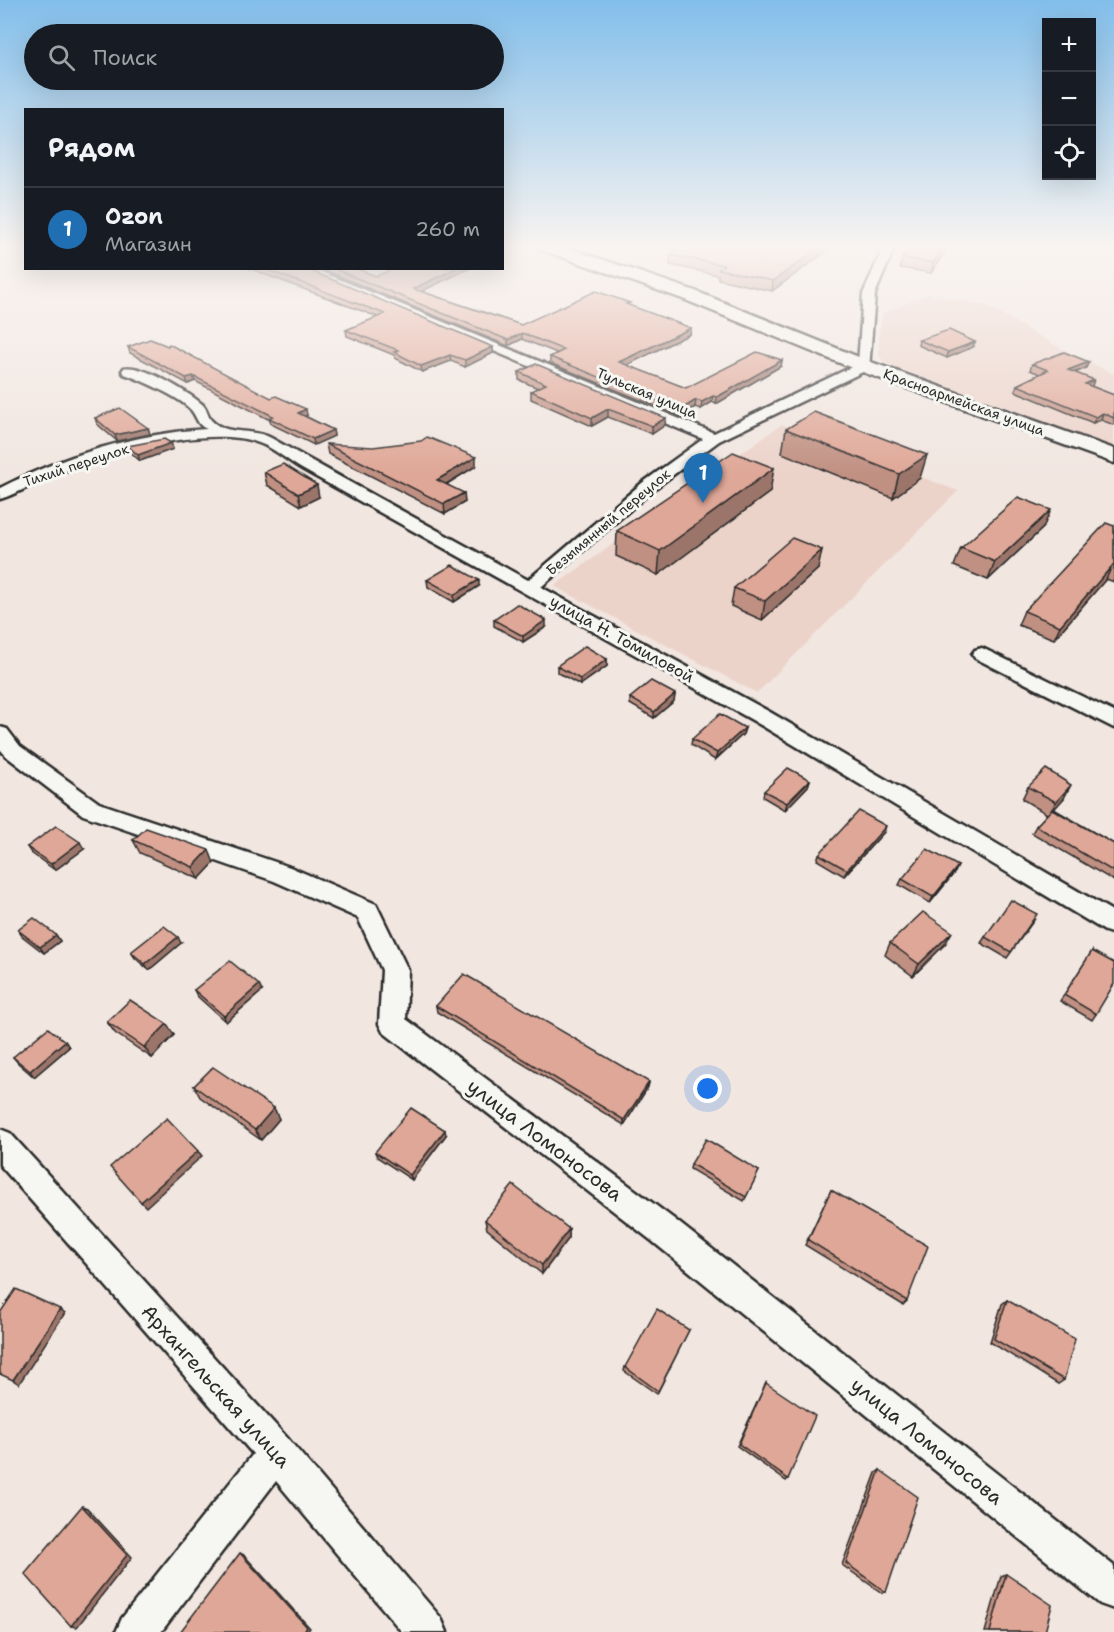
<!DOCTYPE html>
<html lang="ru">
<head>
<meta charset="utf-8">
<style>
	body { margin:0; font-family:"Shantell Sans",sans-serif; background:#20242c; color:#f1f3f6 }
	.controls { position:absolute; right:18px; top:18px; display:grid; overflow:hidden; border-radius:0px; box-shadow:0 6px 24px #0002 }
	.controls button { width:54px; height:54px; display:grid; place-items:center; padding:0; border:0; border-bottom:2px solid #363941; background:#171b24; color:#f1f3f6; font:30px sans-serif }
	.you { position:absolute; left:708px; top:1089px; width:21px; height:21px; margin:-15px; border:4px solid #fff; border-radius:50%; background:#1a73e8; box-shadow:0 0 0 9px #1a73e833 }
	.badge { display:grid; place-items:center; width:39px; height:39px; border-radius:50%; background:#1f6fb2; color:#fff; font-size:20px; font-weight:700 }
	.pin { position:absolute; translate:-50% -50px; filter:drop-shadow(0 2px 3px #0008) }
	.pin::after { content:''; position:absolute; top:32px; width:21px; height:18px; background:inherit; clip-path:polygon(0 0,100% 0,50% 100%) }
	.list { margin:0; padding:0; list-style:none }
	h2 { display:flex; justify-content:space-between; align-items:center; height:78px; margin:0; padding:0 24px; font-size:26px }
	h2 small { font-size:20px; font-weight:400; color:#9ea1a6 }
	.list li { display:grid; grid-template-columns:39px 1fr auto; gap:18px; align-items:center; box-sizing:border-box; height:84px; padding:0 24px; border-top:2px solid #363941 }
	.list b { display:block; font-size:22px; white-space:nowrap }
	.list p { margin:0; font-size:20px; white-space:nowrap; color:#9ea1a6 }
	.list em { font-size:20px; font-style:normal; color:#9ea1a6 }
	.icon { flex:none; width:33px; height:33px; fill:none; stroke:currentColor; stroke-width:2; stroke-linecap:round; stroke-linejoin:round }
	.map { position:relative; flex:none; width:1114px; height:1632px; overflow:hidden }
	.search { position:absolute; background:#171b24; box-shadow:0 6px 24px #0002; left:24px; top:24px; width:480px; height:66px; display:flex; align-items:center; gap:15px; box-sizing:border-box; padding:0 21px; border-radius:33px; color:#9ea1a6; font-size:22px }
	.panel { position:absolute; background:#171b24; box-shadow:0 6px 24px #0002; left:24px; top:108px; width:480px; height:162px; border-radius:0px }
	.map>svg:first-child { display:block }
	.built { fill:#ecd3ca }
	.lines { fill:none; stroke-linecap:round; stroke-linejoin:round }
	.street-casing { stroke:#2b2b2b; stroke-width:5 }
	.primary-casing { stroke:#2b2b2b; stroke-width:5 }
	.street { fill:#f6f6f2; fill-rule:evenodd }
	.primary { fill:#f6f6f2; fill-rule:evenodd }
	.wall { fill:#c09082; stroke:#2b2b2b; stroke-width:1.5 }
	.shaded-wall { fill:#9c756a; stroke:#2b2b2b; stroke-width:1.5 }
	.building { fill:#dfa797; stroke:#2b2b2b; stroke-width:1.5 }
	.labels { text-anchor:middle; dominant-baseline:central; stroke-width:6; stroke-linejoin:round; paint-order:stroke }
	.far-street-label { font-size:14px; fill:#2b2b2b; stroke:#f6f6f2 }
	.street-label { font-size:16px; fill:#2b2b2b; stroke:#f6f6f2 }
	.near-street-label { font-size:20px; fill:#2b2b2b; stroke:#f6f6f2 }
</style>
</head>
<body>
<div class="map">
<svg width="1114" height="1632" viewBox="0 0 1114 1632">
	<rect width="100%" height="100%" fill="#f1e6e0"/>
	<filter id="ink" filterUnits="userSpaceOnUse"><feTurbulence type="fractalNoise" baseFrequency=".0167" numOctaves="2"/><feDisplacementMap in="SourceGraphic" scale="12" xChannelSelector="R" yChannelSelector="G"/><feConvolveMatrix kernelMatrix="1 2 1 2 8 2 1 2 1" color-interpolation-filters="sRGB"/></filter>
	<g filter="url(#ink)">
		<g class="built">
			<polygon points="929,294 987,306 1058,347 1114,374 1114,447 884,363 879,355 879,333 883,313"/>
			<polygon points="782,424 958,491 757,693 554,586"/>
		</g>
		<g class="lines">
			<defs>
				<g id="street">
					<path d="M884,246H895L875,294L869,369L719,441L654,489L541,587L768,711L1114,912V934L1105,931L754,721L302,469C288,461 274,448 259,443C207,423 104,455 54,475C36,482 18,494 0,499V488C63,456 136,433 207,429C197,425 198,419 192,411C183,399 140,379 124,374L122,371L124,368C143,364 187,392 202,404C207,408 207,415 211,420C225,436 254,428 271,438C356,486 442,533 528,580L642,483L703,439L296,268H312L714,433L858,364L863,294Z"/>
					<polygon points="982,648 1114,712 1114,728 975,658 972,654 975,650"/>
					<polygon points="0,727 7,729 20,746 99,803 290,867 376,904 408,970 406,1019 674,1219 1114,1566 1114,1609 1100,1604 652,1241 383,1032 379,1024 382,970 358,918 274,881 83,815 6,756 0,749"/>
					<polygon points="0,1129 10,1133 289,1440 441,1618 447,1632 402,1632 276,1481 161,1632 116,1632 122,1618 253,1454 0,1165"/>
				</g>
				<polygon id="primary" points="537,246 562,246 695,291 871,362 1114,449 1114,463 857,370 683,299 539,249"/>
			</defs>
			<use href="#street" class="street-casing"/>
			<use href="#primary" class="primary-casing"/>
			<use href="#street" class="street"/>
			<use href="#primary" class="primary"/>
		</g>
		<g class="wall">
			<polygon points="781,246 834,246 772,291 718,279 718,275 670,265 670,255 778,248"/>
			<polygon points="946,250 931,273 900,268 902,258"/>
			<polygon points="248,268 304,268 493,347 493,353 465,367 451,361 422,372 395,358 394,355 347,336 346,330 378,317"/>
			<polygon points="319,268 354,268 376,276 470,268 421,291 521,325 630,306 690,334 626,365 686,388 782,360 781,366 716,404 712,402 701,409 695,407 680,416 550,363 550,357 557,353 522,339 508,346"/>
			<polygon points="919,340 973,347 947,358 918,345"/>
			<polygon points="128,347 271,398 307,415 305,416 333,430 334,436 314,445 271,424 270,420 195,381 188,384 130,353"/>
			<polygon points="1032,364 1086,368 1075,373 1094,380 1091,386 1114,395 1114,425 1101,420 1093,423 1015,391 1017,385 1040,374 1030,370"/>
			<polygon points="519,372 665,425 652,434 608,417 592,426 531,399 531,391 538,388 519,380"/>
			<polygon points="95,418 148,428 150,434 117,441 97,424"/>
			<polygon points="786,429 920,478 893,498 782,453"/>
			<polygon points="171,443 173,449 140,461 130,452 128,446"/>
			<polygon points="326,444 476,466 447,484 465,502 445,514 328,454"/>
			<polygon points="264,472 319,497 301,506 267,485"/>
			<polygon points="770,492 658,575 616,556 617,531"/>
			<polygon points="1114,526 1114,582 1106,579 1054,639 1018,625 1024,611"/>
			<polygon points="1043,528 988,580 954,566 961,548"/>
			<polygon points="818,569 762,620 731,606 734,588"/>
			<polygon points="427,580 479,586 454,602 428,587"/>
			<polygon points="494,620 546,627 523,642 494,626"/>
			<polygon points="607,659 607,666 580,685 557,672 557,666"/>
			<polygon points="675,694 674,701 654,718 630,704 630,698"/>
			<polygon points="745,728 743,734 715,760 691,745 692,739"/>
			<polygon points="810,780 808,786 785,810 763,797 764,791"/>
			<polygon points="1028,787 1064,798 1054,809 1114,844 1114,881 1032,833 1036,826 1047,814 1022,799"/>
			<polygon points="884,832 844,876 817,860 819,854"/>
			<polygon points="133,840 214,863 199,879 140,853"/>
			<polygon points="27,847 84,849 55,870 31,853"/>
			<polygon points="958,866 955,872 930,903 899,885 902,879"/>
			<polygon points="1034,920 1007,958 981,943 985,937"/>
			<polygon points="18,930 56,935 60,941 44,953 22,936"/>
			<polygon points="181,943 149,970 135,958 131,952"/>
			<polygon points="890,943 945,944 913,976 885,955"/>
			<polygon points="1092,951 1096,1014 1092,1020 1060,1001"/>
			<polygon points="194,990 262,991 226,1022 197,996"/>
			<polygon points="436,1006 649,1082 648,1087 624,1125 437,1012"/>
			<polygon points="107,1022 174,1035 152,1058 115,1033"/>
			<polygon points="65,1041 69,1047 34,1077 18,1063 13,1057"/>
			<polygon points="194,1086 274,1108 279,1119 261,1140 200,1097"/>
			<polygon points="446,1135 412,1180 377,1157 375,1152"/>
			<polygon points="691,1164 759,1171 744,1201 690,1169"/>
			<polygon points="831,1190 907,1301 903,1305 805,1245"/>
			<polygon points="485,1220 569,1229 569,1238 542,1274 487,1229"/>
			<polygon points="1007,1300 1064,1380 1058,1384 990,1342 1002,1304"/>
			<polygon points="689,1330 657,1394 624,1371 625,1367"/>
			<polygon points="766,1383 788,1479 786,1481 737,1446"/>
			<polygon points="880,1470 886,1592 882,1593 842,1565 876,1473"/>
			<polygon points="1006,1574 1045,1632 985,1632 1001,1576"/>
		</g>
		<g class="shaded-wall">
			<polygon points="822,246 834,246 772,291 773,281"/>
			<polygon points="944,246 947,246 946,250 931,273 933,263"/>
			<polygon points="457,268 470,268 414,295 413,289"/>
			<polygon points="691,328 690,334 619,369 619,362"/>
			<polygon points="522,333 522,339 508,346 508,340"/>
			<polygon points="975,342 973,347 947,358 948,352"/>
			<polygon points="493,347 493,353 465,367 465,360"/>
			<polygon points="450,355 451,361 422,372 421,366"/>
			<polygon points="782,360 781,366 716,404 717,397"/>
			<polygon points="1089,362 1086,368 1066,376 1068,370"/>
			<polygon points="193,376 195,381 188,384 186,378"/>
			<polygon points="1094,380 1092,386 1083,390 1085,384"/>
			<polygon points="713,396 712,402 701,409 702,402"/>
			<polygon points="696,400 695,407 680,416 680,410"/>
			<polygon points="306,409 307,415 300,419 298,413"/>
			<polygon points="608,409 608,417 592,426 592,418"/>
			<polygon points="1103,413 1101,420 1093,423 1096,417"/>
			<polygon points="666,418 665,425 652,434 652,426"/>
			<polygon points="148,428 150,434 117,441 115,435"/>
			<polygon points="333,430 334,436 314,445 313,439"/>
			<polygon points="171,443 173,449 140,461 138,455"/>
			<polygon points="927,455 920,478 893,498 899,474"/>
			<polygon points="476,457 476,466 438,489 437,480"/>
			<polygon points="774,468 770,492 658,575 660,551"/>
			<polygon points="317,485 319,497 301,506 298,494"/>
			<polygon points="464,493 465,502 445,514 444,504"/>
			<polygon points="1051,510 1043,528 988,580 995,562"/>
			<polygon points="822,550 818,569 762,620 765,601"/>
			<polygon points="1112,566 1106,579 1054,639 1060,626"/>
			<polygon points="479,580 479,586 454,602 454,595"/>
			<polygon points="546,620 546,627 523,642 523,636"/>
			<polygon points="607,659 607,666 580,685 580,679"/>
			<polygon points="675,694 674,701 654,718 654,712"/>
			<polygon points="745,728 743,734 715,760 717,753"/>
			<polygon points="810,780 808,786 785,810 787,803"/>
			<polygon points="1071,785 1064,798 1049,815 1056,802"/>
			<polygon points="886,826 884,832 844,876 847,870"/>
			<polygon points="80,842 84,849 55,870 51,864"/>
			<polygon points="209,850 214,863 199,879 193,867"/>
			<polygon points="958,866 955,872 930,903 933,897"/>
			<polygon points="952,932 945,944 913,976 919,964"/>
			<polygon points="56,935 60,941 44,953 40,947"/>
			<polygon points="178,937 181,943 149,970 145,964"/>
			<polygon points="259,985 262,991 226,1022 224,1016"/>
			<polygon points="167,1024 174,1035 152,1058 144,1047"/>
			<polygon points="65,1041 69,1047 34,1077 30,1071"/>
			<polygon points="649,1082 648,1087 624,1125 624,1120"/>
			<polygon points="274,1108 279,1119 261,1140 255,1130"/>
			<polygon points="445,1130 446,1135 412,1180 410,1175"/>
			<polygon points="198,1151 202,1156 146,1207 141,1202"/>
			<polygon points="569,1229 569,1238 542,1274 542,1265"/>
			<polygon points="60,1309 65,1313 19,1384 13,1380"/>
			<polygon points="82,1506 87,1508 132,1557 77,1627 71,1626"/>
			<polygon points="240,1553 244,1555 310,1628 307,1632 303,1632"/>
		</g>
		<g class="building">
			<polygon points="682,246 770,246 778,248 781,246 822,246 773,281 719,269 724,265 670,255"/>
			<polygon points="911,246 944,246 933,263 902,258"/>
			<polygon points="262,268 304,268 493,347 465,360 450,355 421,366 394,352 398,350 346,330 385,314"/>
			<polygon points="332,268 354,268 376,276 395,268 457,268 413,289 521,325 596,291 630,303 626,304 691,328 619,362 686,388 757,352 782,360 717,397 713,396 702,402 696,400 680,410 550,357 564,350 522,333 508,340"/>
			<polygon points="949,330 975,342 948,352 919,340"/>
			<polygon points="150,339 168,346 169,344 271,398 276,396 306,409 298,413 333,430 313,439 269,418 273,416 193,376 186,378 128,347"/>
			<polygon points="1064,352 1089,362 1068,370 1094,380 1085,384 1114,395 1114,418 1103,413 1096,417 1017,385 1048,370 1032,364"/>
			<polygon points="536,364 666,418 652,426 608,409 592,418 531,391 546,384 519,372"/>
			<polygon points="120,408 148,428 115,435 95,418"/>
			<polygon points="814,412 927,455 899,474 786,429"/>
			<polygon points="427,437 476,457 437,480 464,493 444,504 326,444 373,447 421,441"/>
			<polygon points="164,439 171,443 138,455 128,446"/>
			<polygon points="733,452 774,468 660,551 617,531"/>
			<polygon points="283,464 317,485 298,494 264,472"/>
			<polygon points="1018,497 1051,510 995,562 961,548"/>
			<polygon points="1106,523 1114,526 1114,566 1112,566 1060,626 1024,611"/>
			<polygon points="792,538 822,550 765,601 734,588"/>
			<polygon points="452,565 479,580 454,595 427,580"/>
			<polygon points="517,604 546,620 523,636 494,620"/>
			<polygon points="585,646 607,659 580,679 557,666"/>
			<polygon points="651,681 675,694 654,712 630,698"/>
			<polygon points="720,714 745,728 717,753 692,739"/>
			<polygon points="788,768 810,780 787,803 764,791"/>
			<polygon points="1046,769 1071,785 1056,802 1028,787"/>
			<polygon points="1052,809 1114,844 1114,872 1036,826"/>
			<polygon points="859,811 886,826 847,870 819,854"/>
			<polygon points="56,826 80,842 51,864 27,847"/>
			<polygon points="146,828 209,850 193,867 133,840"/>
			<polygon points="927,849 958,866 933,897 902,879"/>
			<polygon points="1011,900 1037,914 1011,952 985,937"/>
			<polygon points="923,912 952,932 919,964 890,943"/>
			<polygon points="34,918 56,935 40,947 18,930"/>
			<polygon points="164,926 178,937 145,964 131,952"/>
			<polygon points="1092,951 1114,963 1114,984 1096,1014 1064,995"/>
			<polygon points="230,961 259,985 224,1016 194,990"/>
			<polygon points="464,974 649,1082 624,1120 436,1006"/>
			<polygon points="130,1000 167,1024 144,1047 107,1022"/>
			<polygon points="48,1028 65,1041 30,1071 13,1057"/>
			<polygon points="213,1067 274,1108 255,1130 194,1086"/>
			<polygon points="411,1108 445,1130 410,1175 375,1152"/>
			<polygon points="167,1118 198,1151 141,1202 110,1167"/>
			<polygon points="706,1139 759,1171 746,1197 691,1164"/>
			<polygon points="513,1185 569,1229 542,1265 485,1220"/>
			<polygon points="831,1190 928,1246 907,1301 808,1240"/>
			<polygon points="16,1289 60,1309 13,1380 0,1374 0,1313"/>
			<polygon points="1007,1300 1075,1339 1064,1380 994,1339"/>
			<polygon points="657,1309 689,1330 658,1391 625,1367"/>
			<polygon points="766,1383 815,1416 788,1479 739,1444"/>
			<polygon points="880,1470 918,1497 886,1592 846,1563"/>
			<polygon points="82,1506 127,1555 71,1626 25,1574"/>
			<polygon points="240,1553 307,1627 303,1632 180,1632"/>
			<polygon points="1006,1574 1052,1605 1045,1632 990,1632"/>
		</g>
	</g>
	<linearGradient id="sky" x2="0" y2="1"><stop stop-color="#82beea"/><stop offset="0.52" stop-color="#f9f4f1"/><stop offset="1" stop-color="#f9f4f1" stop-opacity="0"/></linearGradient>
	<rect width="1114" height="475" fill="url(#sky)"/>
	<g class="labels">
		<g class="far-street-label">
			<text transform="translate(647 393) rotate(23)">Тульская улица</text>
			<text transform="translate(964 402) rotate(20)">Красноармейская улица</text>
			<text transform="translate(76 465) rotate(-18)">Тихий переулок</text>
			<text transform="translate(608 522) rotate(-40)">Безымянный переулок</text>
		</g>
		<g class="street-label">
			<text transform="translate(622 639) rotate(29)">улица Н. Томиловой</text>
		</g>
		<g class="near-street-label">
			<text transform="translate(545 1140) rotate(37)">улица Ломоносова</text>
			<text transform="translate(216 1386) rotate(48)">Архангельская улица</text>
			<text transform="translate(927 1441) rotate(39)">улица Ломоносова</text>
		</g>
	</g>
</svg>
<div class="controls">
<button>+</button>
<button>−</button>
<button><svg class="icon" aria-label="locate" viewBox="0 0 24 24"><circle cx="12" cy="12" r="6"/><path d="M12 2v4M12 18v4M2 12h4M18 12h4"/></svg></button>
</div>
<div class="you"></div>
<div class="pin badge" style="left:703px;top:503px">1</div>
<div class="search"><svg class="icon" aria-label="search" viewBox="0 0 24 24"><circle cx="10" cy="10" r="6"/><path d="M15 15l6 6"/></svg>Поиск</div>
<section class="panel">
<h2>Рядом<small></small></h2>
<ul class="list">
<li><span class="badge">1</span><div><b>Ozon</b><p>Магазин</p></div><em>260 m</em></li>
</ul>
</section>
</div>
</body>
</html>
